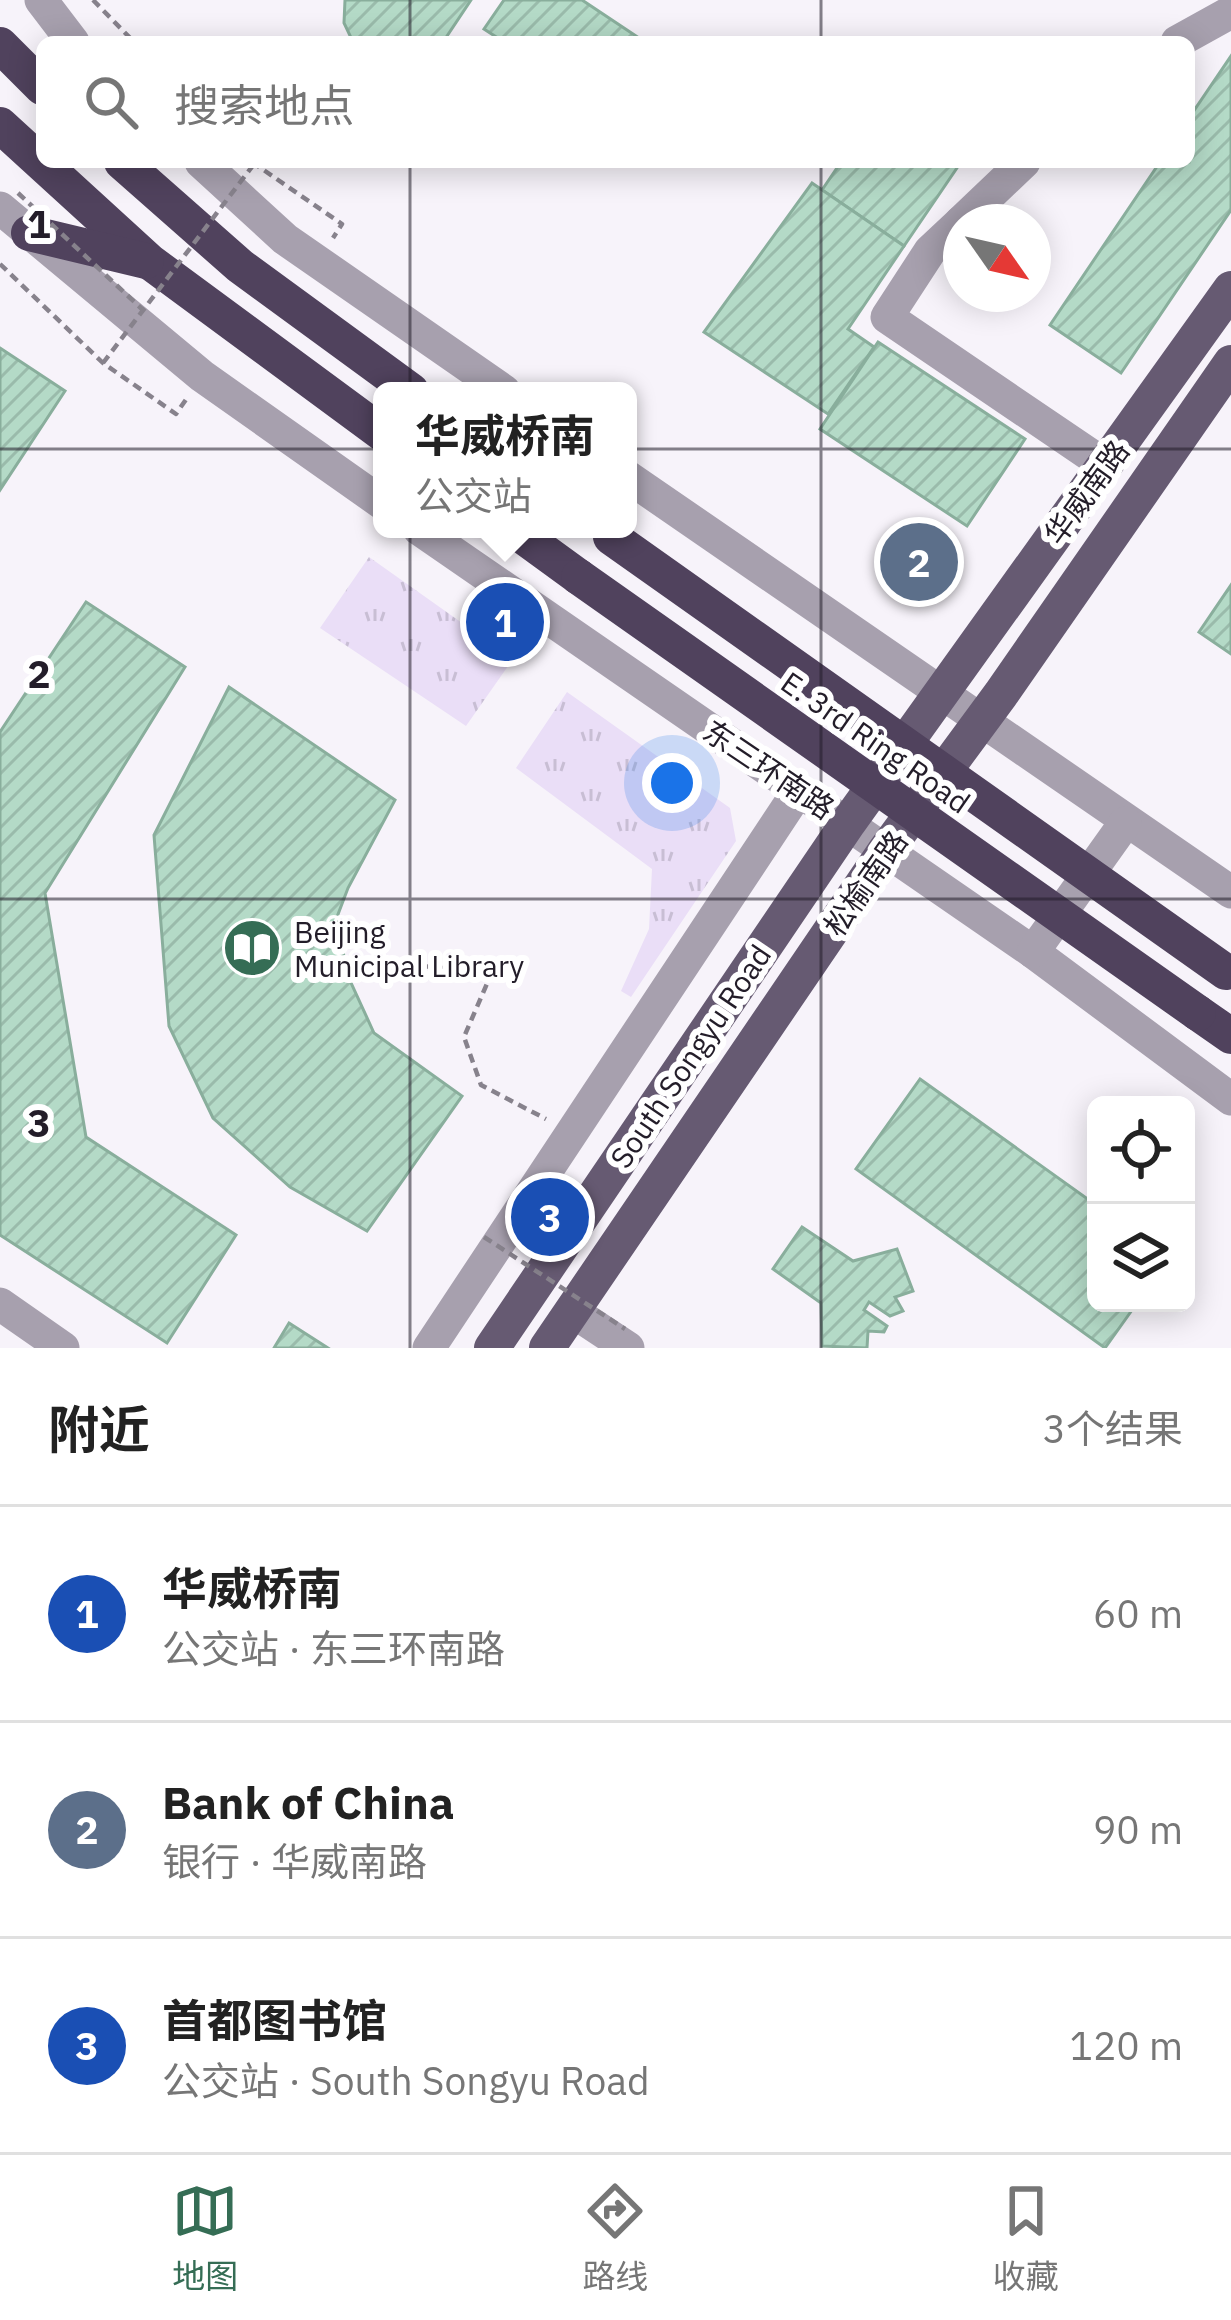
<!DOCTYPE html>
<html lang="zh">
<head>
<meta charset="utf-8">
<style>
	body { margin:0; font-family:"IBM Plex Sans","Noto Sans SC",sans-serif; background:#f6f6f6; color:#222 }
	.controls { position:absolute; right:36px; bottom:36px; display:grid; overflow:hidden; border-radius:18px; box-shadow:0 6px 30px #0003 }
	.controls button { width:108px; height:108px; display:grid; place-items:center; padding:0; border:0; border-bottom:3px solid #e0e0e0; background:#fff; color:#222; font:60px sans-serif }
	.compass { position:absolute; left:943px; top:204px; width:108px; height:108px; border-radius:50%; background:#fff; box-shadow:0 6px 30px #0003; rotate:124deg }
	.you { position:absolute; left:672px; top:783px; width:42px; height:42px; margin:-30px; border:9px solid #fff; border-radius:50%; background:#1a73e8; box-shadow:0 0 0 18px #1a73e833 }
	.badge { display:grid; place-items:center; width:78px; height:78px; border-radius:50%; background:#356d55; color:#fff; font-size:39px; font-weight:700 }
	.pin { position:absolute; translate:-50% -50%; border:6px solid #fff; box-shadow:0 3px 12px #0006 }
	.popup { position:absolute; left:373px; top:382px; width:264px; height:156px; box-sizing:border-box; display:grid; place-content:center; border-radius:18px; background:#fff; filter:drop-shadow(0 3px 9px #0005); font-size:39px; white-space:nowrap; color:#767676 }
	.popup b { font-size:45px; color:#222 }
	.popup::after { content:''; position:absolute; left:50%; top:100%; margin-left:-24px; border:24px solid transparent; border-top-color:#fff }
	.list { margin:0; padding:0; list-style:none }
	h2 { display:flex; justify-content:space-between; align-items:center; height:156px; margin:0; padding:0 48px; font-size:51px }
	h2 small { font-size:39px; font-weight:400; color:#767676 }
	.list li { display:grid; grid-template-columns:78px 1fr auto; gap:36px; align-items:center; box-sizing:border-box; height:216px; padding:0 48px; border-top:3px solid #e0e0e0 }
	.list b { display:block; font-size:45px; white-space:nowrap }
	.list p { margin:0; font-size:39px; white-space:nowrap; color:#767676 }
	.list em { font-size:39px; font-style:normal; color:#767676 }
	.icon { flex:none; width:66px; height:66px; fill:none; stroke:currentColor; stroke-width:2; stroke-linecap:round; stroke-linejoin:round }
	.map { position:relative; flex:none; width:1231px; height:1348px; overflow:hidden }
	.search { position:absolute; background:#fff; box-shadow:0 6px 30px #0003; left:36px; right:36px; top:36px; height:132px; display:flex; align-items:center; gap:30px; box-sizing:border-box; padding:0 42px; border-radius:18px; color:#767676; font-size:45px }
	.sheet { height:804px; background:#fff }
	nav { display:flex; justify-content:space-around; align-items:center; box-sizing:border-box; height:168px; border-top:3px solid #e0e0e0; background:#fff; font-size:33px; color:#767676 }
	nav a { display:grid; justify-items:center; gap:6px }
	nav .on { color:#356d55 }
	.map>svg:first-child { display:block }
	.grass { fill:url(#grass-tufts) }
	.building { fill:url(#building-hatch); stroke:#89ae9c; stroke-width:3 }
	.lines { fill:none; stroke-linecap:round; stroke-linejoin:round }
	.path { stroke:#87828c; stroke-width:4.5; stroke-dasharray:9 6; stroke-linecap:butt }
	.minor { stroke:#a7a0ae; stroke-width:33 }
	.major { stroke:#665a72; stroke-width:36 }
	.highway { stroke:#50425d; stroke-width:36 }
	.path-bridge { stroke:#87828c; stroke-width:4.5; stroke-dasharray:9 6; stroke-linecap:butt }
	.highway-bridge { stroke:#50425d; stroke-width:36 }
	.grid { fill:none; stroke:#231d29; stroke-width:3; stroke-opacity:0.55 }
	.labels { text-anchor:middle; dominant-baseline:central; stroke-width:12; stroke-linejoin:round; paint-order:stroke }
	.street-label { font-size:30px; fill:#231d29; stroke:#fff }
	.poi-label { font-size:30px; fill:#231d29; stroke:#fff; text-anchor:start }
	.grid-label { font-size:39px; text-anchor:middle; font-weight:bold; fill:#231d29; stroke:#fff; stroke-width:12; stroke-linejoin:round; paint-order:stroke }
</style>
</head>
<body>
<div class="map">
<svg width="1231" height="1348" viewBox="0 0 1231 1348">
	<defs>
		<pattern id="grass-tufts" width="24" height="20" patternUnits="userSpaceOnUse" patternTransform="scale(3)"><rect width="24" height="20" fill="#eadef7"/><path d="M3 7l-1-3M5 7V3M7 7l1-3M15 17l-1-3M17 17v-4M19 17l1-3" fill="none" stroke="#c8bed4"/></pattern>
		<pattern id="building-hatch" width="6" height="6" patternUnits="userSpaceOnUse" patternTransform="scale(3)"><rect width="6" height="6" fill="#b4dac7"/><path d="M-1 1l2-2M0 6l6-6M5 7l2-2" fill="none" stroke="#9abbab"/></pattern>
	</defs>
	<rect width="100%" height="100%" fill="#f7f3fa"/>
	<g class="grass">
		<polygon points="369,557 513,659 466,726 320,628"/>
		<polygon points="567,692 730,808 736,841 631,997 621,991 649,929 652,869 516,768"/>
	</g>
	<g class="building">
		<polygon points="345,0 471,0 443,42 353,42 344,23"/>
		<polygon points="504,0 582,0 645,42 504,42 484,29"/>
		<polygon points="1231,56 1231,210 1121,373 1050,325 1160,162 1189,162 1189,118"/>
		<polygon points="841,162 961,162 904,246 822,190"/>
		<polygon points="812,183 904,246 848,329 874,347 828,414 704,332"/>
		<polygon points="878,342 1025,439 967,526 820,429"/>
		<polygon points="0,348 65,391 0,490"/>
		<polygon points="1231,585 1231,654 1199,632"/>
		<polygon points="86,602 185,667 45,893 86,1137 236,1235 167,1343 0,1235 0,732"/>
		<polygon points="229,687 395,800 348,888 337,917 347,974 374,1033 462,1096 367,1231 290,1187 213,1118 169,1026 154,835"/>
		<polygon points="920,1079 1096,1205 1096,1303 1137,1303 1105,1348 856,1169"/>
		<polygon points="802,1227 853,1261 897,1249 913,1291 895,1297 903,1311 890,1316 869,1302 864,1310 887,1326 884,1332 868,1331 867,1348 822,1346 821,1303 773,1269"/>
		<polygon points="289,1323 328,1348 274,1348"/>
	</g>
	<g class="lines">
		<g class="path">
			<polyline points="93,0 134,42"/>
			<polyline points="252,162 342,224 333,238"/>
			<polyline points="0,264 103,363 176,414 187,398"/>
			<polyline points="347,974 434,966 489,979 464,1037 481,1085 546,1119"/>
		</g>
		<g class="minor">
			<polyline points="41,0 73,42"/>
			<polyline points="1177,42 1231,12"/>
			<polyline points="201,162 285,239 504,391"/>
			<polyline points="0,208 202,376 382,503"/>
			<polyline points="961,222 930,251 887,317 1105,465"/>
			<polyline points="961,222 1024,162"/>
			<polyline points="628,477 1231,892"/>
			<polyline points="419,529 1033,952 1231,1099"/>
			<polyline points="1033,952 1125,823"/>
			<polyline points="0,1304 63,1348"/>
			<polyline points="572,1311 628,1348"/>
			<polyline points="429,1348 799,790"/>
		</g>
		<g class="major">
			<polyline points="492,1348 848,823 1231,289"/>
			<polyline points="547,1348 886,850 1001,694 1231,363"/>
		</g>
		<g class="highway">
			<polyline points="0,45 42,87"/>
			<polyline points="0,125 150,262 382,433"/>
			<polyline points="122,162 240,266 411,391"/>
			<polyline points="29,233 146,261"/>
			<polyline points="513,529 579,577"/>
			<polyline points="1198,1013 1231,1036"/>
		</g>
		<g class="path-bridge">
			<polyline points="18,193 143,310"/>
			<polyline points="103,363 254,164"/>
			<polyline points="484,1237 625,1329"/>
		</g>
		<g class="highway-bridge">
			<polyline points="611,537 1226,972"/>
			<polyline points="579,577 1198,1013"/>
		</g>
	</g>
	<path class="grid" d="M410,0V42M821,0V42M410,162V1348M821,162V1348M0,449H1231M0,899H1231"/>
	<defs>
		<symbol id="library-disc" viewBox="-11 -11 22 22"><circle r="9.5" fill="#356d55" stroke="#fff"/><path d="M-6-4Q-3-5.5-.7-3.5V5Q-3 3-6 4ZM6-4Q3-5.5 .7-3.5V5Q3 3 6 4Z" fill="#fff"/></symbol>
	</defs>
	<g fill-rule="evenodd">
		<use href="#library-disc" x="219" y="915" width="66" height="66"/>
	</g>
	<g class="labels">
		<g class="street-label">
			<text transform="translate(1086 492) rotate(-54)">华威南路</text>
			<text transform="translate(876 742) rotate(35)">E. 3rd Ring Road</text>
			<text transform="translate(769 769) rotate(34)">东三环南路</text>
			<text transform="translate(865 883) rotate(-55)">松榆南路</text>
			<text transform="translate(690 1056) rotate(-56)">South Songyu Road</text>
		</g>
		<g class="poi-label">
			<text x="294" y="931">Beijing<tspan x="294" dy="34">Municipal Library</tspan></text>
		</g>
	</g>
	<g class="grid-label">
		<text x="39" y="238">1</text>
		<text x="39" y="688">2</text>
		<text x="39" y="1137">3</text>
	</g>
</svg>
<div class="controls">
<button><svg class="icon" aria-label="locate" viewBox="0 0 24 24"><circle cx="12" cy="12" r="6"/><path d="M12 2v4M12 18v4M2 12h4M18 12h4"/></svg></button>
<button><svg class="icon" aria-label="layers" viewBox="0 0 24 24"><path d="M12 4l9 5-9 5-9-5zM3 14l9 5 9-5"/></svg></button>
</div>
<svg class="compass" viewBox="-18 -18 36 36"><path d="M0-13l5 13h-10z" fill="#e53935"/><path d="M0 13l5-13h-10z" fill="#767676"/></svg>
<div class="you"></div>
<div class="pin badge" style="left:505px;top:622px;background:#1a4fb4">1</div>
<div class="popup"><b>华威桥南</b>公交站</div>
<div class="pin badge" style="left:919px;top:562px;background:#5c6f8a">2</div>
<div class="pin badge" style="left:550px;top:1217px;background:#1a4fb4">3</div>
<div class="search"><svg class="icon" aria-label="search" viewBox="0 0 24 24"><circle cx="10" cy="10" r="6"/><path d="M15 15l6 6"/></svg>搜索地点</div>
</div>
<section class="sheet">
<h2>附近<small>3个结果</small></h2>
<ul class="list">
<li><span class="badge" style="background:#1a4fb4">1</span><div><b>华威桥南</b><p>公交站 · 东三环南路</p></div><em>60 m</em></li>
<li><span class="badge" style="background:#5c6f8a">2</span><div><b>Bank of China</b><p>银行 · 华威南路</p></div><em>90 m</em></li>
<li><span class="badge" style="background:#1a4fb4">3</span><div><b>首都图书馆</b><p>公交站 · South Songyu Road</p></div><em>120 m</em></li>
</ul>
</section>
<nav>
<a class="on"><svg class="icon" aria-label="map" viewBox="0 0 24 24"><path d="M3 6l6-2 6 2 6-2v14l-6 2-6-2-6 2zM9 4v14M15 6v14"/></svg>地图</a>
<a><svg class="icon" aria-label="directions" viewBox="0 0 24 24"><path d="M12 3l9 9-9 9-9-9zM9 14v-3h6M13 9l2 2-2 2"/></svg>路线</a>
<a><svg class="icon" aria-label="saved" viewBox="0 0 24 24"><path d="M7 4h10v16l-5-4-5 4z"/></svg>收藏</a>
</nav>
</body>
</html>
